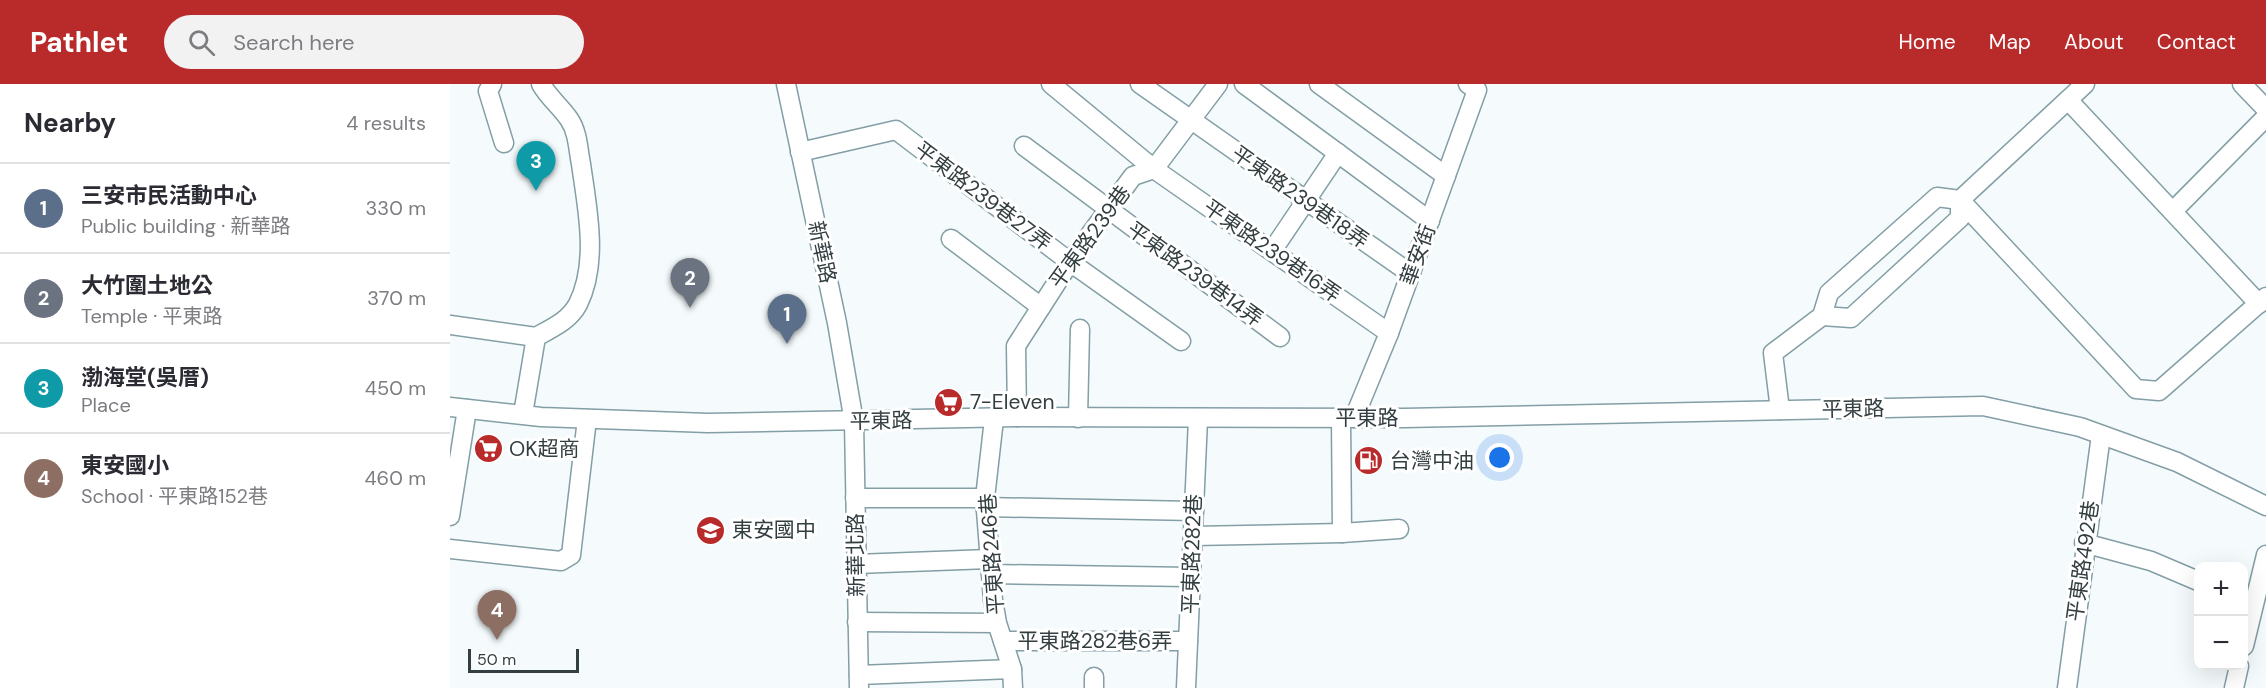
<!DOCTYPE html>
<html lang="en">
<head>
<meta charset="utf-8">
<style>
	body { margin:0; font-family:"DM Sans","Noto Sans TC",sans-serif; background:#f2f2f3; color:#2b2b33 }
	.controls { position:absolute; right:18px; bottom:18px; display:grid; overflow:hidden; border-radius:12px; box-shadow:0 6px 24px #0002 }
	.controls button { width:54px; height:54px; display:grid; place-items:center; padding:0; border:0; border-bottom:2px solid #e1e1e2; background:#fff; color:#2b2b33; font:30px sans-serif }
	.scale { position:absolute; left:18px; bottom:15px; width:111px; box-sizing:border-box; padding-left:6px; border:3px solid #333e41; border-top:0; font-size:16px; line-height:21px; white-space:nowrap; color:#333e41; -webkit-text-stroke:4px #fff; paint-order:stroke }
	.you { position:absolute; left:1050px; top:374px; width:21px; height:21px; margin:-15px; border:4px solid #fff; border-radius:50%; background:#1a73e8; box-shadow:0 0 0 9px #1a73e833 }
	.badge { display:grid; place-items:center; width:39px; height:39px; border-radius:50%; background:#b92a2a; color:#fff; font-size:20px; font-weight:700 }
	.pin { position:absolute; translate:-50% -50px; filter:drop-shadow(0 2px 3px #0008) }
	.pin::after { content:''; position:absolute; top:32px; width:21px; height:18px; background:inherit; clip-path:polygon(0 0,100% 0,50% 100%) }
	.list { margin:0; padding:0; list-style:none }
	h2 { display:flex; justify-content:space-between; align-items:center; height:78px; margin:0; padding:0 24px; font-size:26px }
	h2 small { font-size:20px; font-weight:400; color:#7c7c81 }
	.list li { display:grid; grid-template-columns:39px 1fr auto; gap:18px; align-items:center; box-sizing:border-box; height:90px; padding:0 24px; border-top:2px solid #e1e1e2 }
	.list b { display:block; font-size:22px; white-space:nowrap }
	.list p { margin:0; font-size:20px; white-space:nowrap; color:#7c7c81 }
	.list em { font-size:20px; font-style:normal; color:#7c7c81 }
	.icon { flex:none; width:33px; height:33px; fill:none; stroke:currentColor; stroke-width:2; stroke-linecap:round; stroke-linejoin:round }
	.map { position:relative; flex:none; width:1816px; height:604px; overflow:hidden }
	header { display:flex; align-items:center; gap:36px; box-sizing:border-box; height:84px; padding:0 30px; background:#b92a2a; color:#fff }
	header strong { font-size:28px }
	nav { display:flex; gap:33px; margin-inline-start:auto; font-size:21px }
	.search { width:420px; height:54px; background:#f2f2f3; display:flex; align-items:center; gap:15px; box-sizing:border-box; padding:0 21px; border-radius:33px; color:#7c7c81; font-size:22px }
	main { display:flex }
	aside { flex:1; background:#fff }
	.map>svg:first-child { display:block }
	.lines { fill:none; stroke-linecap:round; stroke-linejoin:round }
	.minor-casing { stroke:#839ea5; stroke-width:21 }
	.minor { stroke:#fff; stroke-width:18 }
	.labels { text-anchor:middle; dominant-baseline:central; stroke-width:6; stroke-linejoin:round; paint-order:stroke }
	.street-label { font-size:21px; fill:#333e41; stroke:#fff }
	.poi-label { font-size:21px; fill:#333e41; stroke:#fff; text-anchor:start }
</style>
</head>
<body>
<header>
<strong>Pathlet</strong>
<div class="search"><svg class="icon" aria-label="search" viewBox="0 0 24 24"><circle cx="10" cy="10" r="6"/><path d="M15 15l6 6"/></svg>Search here</div>
<nav><a>Home</a><a>Map</a><a>About</a><a>Contact</a></nav>
</header>
<main>
<aside>
<h2>Nearby<small>4 results</small></h2>
<ul class="list">
<li><span class="badge" style="background:#5c6f8a">1</span><div><b>三安市民活動中心</b><p>Public building · 新華路</p></div><em>330 m</em></li>
<li><span class="badge" style="background:#6b7280">2</span><div><b>大竹圍土地公</b><p>Temple · 平東路</p></div><em>370 m</em></li>
<li><span class="badge" style="background:#0f9aa8">3</span><div><b>渤海堂(吳厝)</b><p>Place</p></div><em>450 m</em></li>
<li><span class="badge" style="background:#8d6e63">4</span><div><b>東安國小</b><p>School · 平東路152巷</p></div><em>460 m</em></li>
</ul>
</aside>
<div class="map">
<svg width="1816" height="604" viewBox="0 0 1816 604">
	<rect width="100%" height="100%" fill="#f5fbfd"/>
	<g class="lines">
		<defs>
			<g id="minor">
				<polyline points="42,0 38,7 54,59"/>
				<polyline points="336,0 387,239 404,338 409,604"/>
				<polyline points="601,0 704,85 939,249"/>
				<polyline points="690,0 961,190"/>
				<polyline points="794,0 980,137"/>
				<polyline points="869,0 996,92"/>
				<polyline points="1792,0 1816,25"/>
				<polyline points="1618,16 1809,220"/>
				<polyline points="574,62 830,253"/>
				<polyline points="350,68 446,46 620,178 731,257"/>
				<polyline points="1723,127 1816,33"/>
				<polyline points="501,155 591,223"/>
				<polyline points="822,167 888,69"/>
				<polyline points="1372,232 1401,234 1510,134 1510,116 1635,0"/>
				<polyline points="0,241 86,253"/>
				<polyline points="0,323 91,333 258,339 567,333 954,334 1533,322 1630,343 1727,378 1816,422"/>
				<polyline points="1330,326 1323,269 1372,232 1379,209 1487,113 1510,116 1686,305 1709,307 1816,213"/>
				<path d="M73,330L86,253C102,244 119,237 128,220C149,178 137,123 131,80C128,65 128,48 119,35C111,23 99,14 91,0"/>
				<polyline points="567,333 566,262 620,178 683,92 704,85 768,0"/>
				<polyline points="628,334 630,245"/>
				<polyline points="891,334 892,449"/>
				<polyline points="904,334 939,249 1027,6 1018,0"/>
				<polyline points="544,335 535,414 543,516 547,539 562,585 563,604"/>
				<polyline points="405,414 535,414"/>
				<polyline points="535,423 744,427"/>
				<polyline points="0,432 17,325"/>
				<polyline points="743,452 892,449 949,445"/>
				<polyline points="1634,459 1701,477 1748,497"/>
				<polyline points="0,465 111,477 121,471 137,335"/>
				<polyline points="406,480 539,475"/>
				<polyline points="541,490 741,493"/>
				<polyline points="407,538 547,539"/>
				<polyline points="553,557 738,557"/>
				<polyline points="1794,562 1816,471"/>
				<polyline points="409,591 562,585"/>
				<polyline points="644,604 644,593"/>
				<polyline points="736,604 748,335"/>
				<polyline points="1617,604 1651,351"/>
				<polyline points="1784,604 1789,582"/>
			</g>
		</defs>
		<use href="#minor" class="minor-casing"/>
		<use href="#minor" class="minor"/>
	</g>
	<defs>
		<symbol id="supermarket-disc" viewBox="-11 -11 22 22"><circle r="9.5" fill="#b92a2a" stroke="#fff"/><path d="M-6-5.5h2.5l.6 2H6L4.5 2H-2.5L-4.4-4H-6ZM-1.5 3.2a1.3 1.3 0 1 0 .1 0ZM3 3.2a1.3 1.3 0 1 0 .1 0Z" fill="#fff"/></symbol>
		<symbol id="fuel-disc" viewBox="-11 -11 22 22"><circle r="9.5" fill="#b92a2a" stroke="#fff"/><path d="M-5.5-6h7V0h2V4h1.3V-2.5L3-4.5l.8-.8L6-3V5H2.5V1h-1V6h-7ZM-4.2-4.7v3.2H.2V-4.7Z" fill="#fff"/></symbol>
		<symbol id="school-disc" viewBox="-11 -11 22 22"><circle r="9.5" fill="#b92a2a" stroke="#fff"/><path d="M0-5L7-2L0 1L-7-2ZM-4 1L0 2.5L4 1V4Q0 6-4 4Z" fill="#fff"/></symbol>
	</defs>
	<g fill-rule="evenodd">
		<use href="#supermarket-disc" x="482" y="302" width="33" height="33"/>
		<use href="#supermarket-disc" x="22" y="348" width="33" height="33"/>
		<use href="#fuel-disc" x="902" y="360" width="33" height="33"/>
		<use href="#school-disc" x="244" y="430" width="33" height="33"/>
	</g>
	<g class="labels">
		<g class="street-label">
			<text transform="translate(533 112) rotate(37)">平東路239巷27弄</text>
			<text transform="translate(850 113) rotate(35)">平東路239巷18弄</text>
			<text transform="translate(640 153) rotate(-54)">平東路239巷</text>
			<text transform="translate(822 167) rotate(35)">平東路239巷16弄</text>
			<text transform="translate(372 168) rotate(78)">新華路</text>
			<text transform="translate(968 171) rotate(-70)">華安街</text>
			<text transform="translate(745 190) rotate(36)">平東路239巷14弄</text>
			<text transform="translate(1403 325) rotate(-1)">平東路</text>
			<text x="917" y="334">平東路</text>
			<text transform="translate(431 337) rotate(-1)">平東路</text>
			<text transform="translate(542 470) rotate(-94)">平東路246巷</text>
			<text transform="translate(742 470) rotate(-88)">平東路282巷</text>
			<text transform="translate(406 471) rotate(-91)">新華北路</text>
			<text transform="translate(1633 477) rotate(-82)">平東路492巷</text>
			<text x="645" y="557">平東路282巷6弄</text>
		</g>
		<g class="poi-label">
			<text x="520" y="318">7-Eleven</text>
			<text x="59" y="365">OK超商</text>
			<text x="940" y="377">台灣中油</text>
			<text x="282" y="446">東安國中</text>
		</g>
	</g>
</svg>
<div class="controls">
<button>+</button>
<button>−</button>
</div>
<div class="scale">50 m</div>
<div class="you"></div>
<div class="pin badge" style="left:337px;top:260px;background:#5c6f8a">1</div>
<div class="pin badge" style="left:240px;top:224px;background:#6b7280">2</div>
<div class="pin badge" style="left:86px;top:107px;background:#0f9aa8">3</div>
<div class="pin badge" style="left:47px;top:556px;background:#8d6e63">4</div>
</div>
</main>
</body>
</html>
